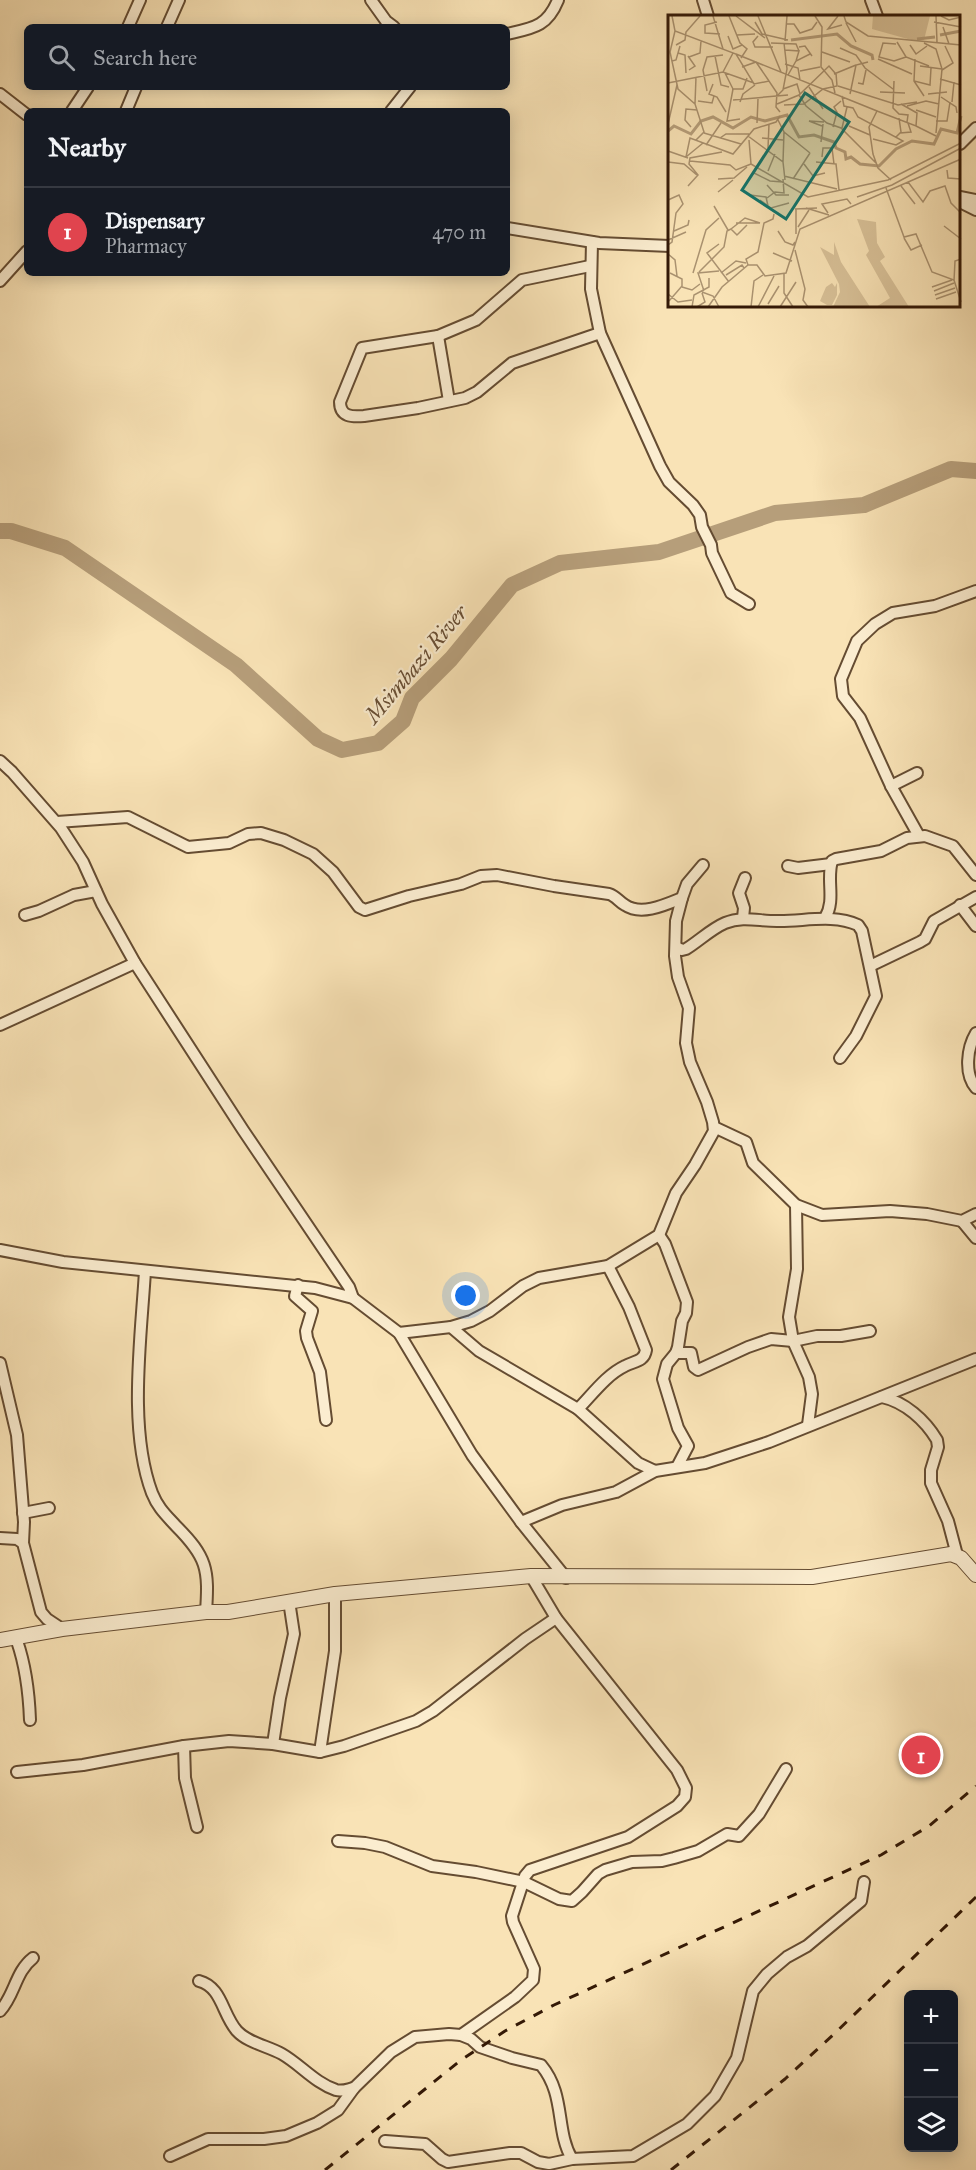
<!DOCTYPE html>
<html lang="en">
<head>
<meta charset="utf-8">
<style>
	body { margin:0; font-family:"IM FELL Great Primer",serif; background:#20242c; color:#f1f3f6 }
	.controls { position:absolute; right:18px; bottom:18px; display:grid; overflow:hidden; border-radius:9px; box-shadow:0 3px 15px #0003 }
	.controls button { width:54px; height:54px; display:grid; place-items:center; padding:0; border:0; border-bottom:2px solid #363941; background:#171b24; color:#f1f3f6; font:30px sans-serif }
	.you { position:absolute; left:466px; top:1296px; width:21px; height:21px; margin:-15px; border:4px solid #fff; border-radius:50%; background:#1a73e8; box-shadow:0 0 0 9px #1a73e833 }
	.badge { display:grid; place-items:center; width:39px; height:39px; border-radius:50%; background:#b45309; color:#fff; font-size:20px; font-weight:700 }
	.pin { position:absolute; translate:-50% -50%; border:3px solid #fff; box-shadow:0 2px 6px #0006 }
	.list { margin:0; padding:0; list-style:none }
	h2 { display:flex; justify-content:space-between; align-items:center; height:78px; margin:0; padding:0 24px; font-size:26px }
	h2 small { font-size:20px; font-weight:400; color:#9ea1a6 }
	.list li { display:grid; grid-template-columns:39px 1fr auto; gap:18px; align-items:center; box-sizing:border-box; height:90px; padding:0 24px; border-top:2px solid #363941 }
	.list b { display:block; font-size:22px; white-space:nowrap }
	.list p { margin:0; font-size:20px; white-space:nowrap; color:#9ea1a6 }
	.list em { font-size:20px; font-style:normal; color:#9ea1a6 }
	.icon { flex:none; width:33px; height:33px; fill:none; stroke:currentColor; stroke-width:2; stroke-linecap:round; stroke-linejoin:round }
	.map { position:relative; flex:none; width:976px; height:2170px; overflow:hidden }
	.search { position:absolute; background:#171b24; box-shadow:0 3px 15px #0003; left:24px; top:24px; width:486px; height:66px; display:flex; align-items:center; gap:15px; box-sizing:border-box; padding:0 21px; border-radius:9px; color:#9ea1a6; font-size:22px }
	.panel { position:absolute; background:#171b24; box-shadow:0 3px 15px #0003; left:24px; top:108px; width:486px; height:168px; border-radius:9px }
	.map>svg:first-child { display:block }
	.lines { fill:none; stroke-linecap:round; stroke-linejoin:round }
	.river { stroke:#b69e7a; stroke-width:16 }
	.minor-casing { stroke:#654c32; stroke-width:14 }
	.tertiary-casing { stroke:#654c32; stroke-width:16 }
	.minor { stroke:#fbedd0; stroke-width:10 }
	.tertiary { stroke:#fbedd0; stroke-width:14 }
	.rail { stroke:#341906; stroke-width:3; stroke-dasharray:10 10; stroke-linecap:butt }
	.labels { text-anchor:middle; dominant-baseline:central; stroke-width:4.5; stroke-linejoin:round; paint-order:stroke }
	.water-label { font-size:22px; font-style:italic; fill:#684e34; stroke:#fbedd0 }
	.inset-river { fill:none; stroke:#b69e7a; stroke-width:3 }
	.inset-road { fill:none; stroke:#aa9270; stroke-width:1.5 }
	.view { fill:#0f766e; fill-opacity:0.15; stroke:#0f766e; stroke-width:3 }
	.inset-edge { fill:none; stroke:#341906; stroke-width:3 }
</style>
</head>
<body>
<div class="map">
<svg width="976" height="2170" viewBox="0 0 976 2170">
	<rect width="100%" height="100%" fill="#f9e3b6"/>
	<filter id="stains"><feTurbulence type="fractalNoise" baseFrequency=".00333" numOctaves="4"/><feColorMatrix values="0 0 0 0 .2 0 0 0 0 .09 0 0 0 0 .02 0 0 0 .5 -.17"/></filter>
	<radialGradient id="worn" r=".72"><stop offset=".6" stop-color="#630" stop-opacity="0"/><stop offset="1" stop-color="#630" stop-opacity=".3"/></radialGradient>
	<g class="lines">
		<polyline class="river" points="0,531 11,531 65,548 236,665 318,739 342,750 378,743 403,721 412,698 451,659 512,585 560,563 659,552 775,513 864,505 951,469 976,471"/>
		<defs>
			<g id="minor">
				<polyline points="371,0 386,21 394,27"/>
				<polyline points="703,0 708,16"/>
				<polyline points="871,0 877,16"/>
				<polyline points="128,27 140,0"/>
				<polyline points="167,27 179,0"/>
				<path d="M507,34C533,28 547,27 558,0"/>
				<polyline points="0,94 27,115"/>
				<polyline points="72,111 88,87"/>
				<polyline points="126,111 136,87"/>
				<polyline points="391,111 410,87"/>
				<polyline points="960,144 976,128"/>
				<polyline points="960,197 976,200"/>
				<polyline points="960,202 976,210"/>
				<polyline points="507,228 599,243 670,246"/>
				<polyline points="592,242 591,289 600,333 660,466 669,482 693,505 700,515 702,527 711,545 712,553 731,593 749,604"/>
				<path d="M590,266L522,280L476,320L438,336L362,348L340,402C340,417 352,417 364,416L418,408L465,398L477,392L512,363L600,333"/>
				<polyline points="0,281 27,251"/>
				<polyline points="438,336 449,401"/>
				<polyline points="0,761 12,772 61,828 83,862 102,904 135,963 243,1130 349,1287 353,1298"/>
				<polyline points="891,786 917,773"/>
				<path d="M57,822L128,817L188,847L229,843L248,834L261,833L284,840L313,854L333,872L359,907L365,910L409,896L461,884L481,876L497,875L554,886L609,894C616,896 619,902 625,905C641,916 665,905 682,898"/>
				<polyline points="919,836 891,786 860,718 843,696 841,679 857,641 875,624 893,613 935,606 976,591"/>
				<polyline points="788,866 798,868 831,864"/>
				<polyline points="960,905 976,926"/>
				<polyline points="25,915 39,911 74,895 96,891"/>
				<polyline points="743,918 744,908 739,893 745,878"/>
				<path d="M825,918C836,900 826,880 832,861L836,859L881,851L907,838L925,836L953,846L976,875"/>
				<path d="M676,947L682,950L686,949C699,941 711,929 725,923C744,915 761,922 780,921C806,921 834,914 858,925L862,931L876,996L856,1036L840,1058"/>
				<polyline points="870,966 920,942 925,939 934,921 976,897"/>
				<polyline points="0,1025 135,963"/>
				<path d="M976,1033C967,1048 964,1074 976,1088"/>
				<polyline points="714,1127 746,1142 753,1163 796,1205 822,1215 890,1211 927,1214 962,1221 976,1214"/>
				<polyline points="796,1205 797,1269 789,1317 793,1341 809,1377 812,1394 808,1425"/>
				<polyline points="962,1221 976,1238"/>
				<polyline points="659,1235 665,1244 687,1302 686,1313 682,1321 678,1347 676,1353 667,1364 663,1379 678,1428 688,1446 677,1467"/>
				<polyline points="0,1250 63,1262 315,1288 353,1298 399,1333 472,1455 521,1522 566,1578"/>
				<path d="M145,1271C141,1339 128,1429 152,1493C158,1508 166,1515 176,1526C207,1557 209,1569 206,1612"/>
				<polyline points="298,1285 295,1296 312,1311 306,1331 307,1338 320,1372 326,1420"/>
				<polyline points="451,1327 479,1351 578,1409 638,1463 655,1471"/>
				<polyline points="399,1333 451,1327 471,1321 490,1311 523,1286 539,1278 608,1266 659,1235 676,1193 695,1165 714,1131 713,1122 707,1102 690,1062 686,1043 689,1008 678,977 675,956 676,921 682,898 687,884 703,865"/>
				<polyline points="676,1353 691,1353 694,1367 698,1370 748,1347 771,1339 793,1341 817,1336 841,1336 870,1331"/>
				<polyline points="0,1363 17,1435 24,1522 23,1543"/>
				<path d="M882,1397C905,1402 925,1420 937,1440L938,1447L931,1470V1483L948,1521L957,1555"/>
				<path d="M578,1409C592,1395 606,1375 625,1366C634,1361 644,1362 646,1350L629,1307L608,1266"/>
				<polyline points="23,1513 49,1508"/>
				<polyline points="521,1522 562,1505 616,1492 655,1471 705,1463 769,1442 976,1359"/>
				<polyline points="0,1538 17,1539 23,1543 41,1612 47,1619 62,1629"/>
				<path d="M10,1638L17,1641C26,1667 29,1693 30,1720"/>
				<polyline points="273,1744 280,1698 294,1634 289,1601"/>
				<polyline points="184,1746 185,1778 197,1827"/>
				<polyline points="320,1752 335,1651 335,1594"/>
				<polyline points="17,1772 83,1765 184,1746 229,1741 273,1744 320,1752 344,1746 416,1721 433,1711 525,1639 556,1618"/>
				<polyline points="338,1841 365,1843 385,1847 432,1866 476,1872 524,1882 559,1899 572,1901 582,1892 598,1874 605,1870 632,1862 662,1861 674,1858 698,1851 727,1834 739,1836 759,1814 786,1769"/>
				<path d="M199,1981C222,1987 222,2014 237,2031C248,2043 268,2046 282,2054C301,2065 315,2083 336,2090C343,2092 348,2089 354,2088"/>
				<path d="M0,2011C15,1995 15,1972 33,1958"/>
				<polyline points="461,2035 515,1997 533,1980 534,1969 513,1922 512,1916 525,1876 530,1870 628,1837 677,1806 685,1797 686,1788 677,1770 556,1618 531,1576"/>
				<polyline points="385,2141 425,2144 442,2159 448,2162 510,2153 521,2153 538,2162 549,2164 572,2159 633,2156 687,2124 715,2096 737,2058 753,1991 767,1974 787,1957 807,1946 861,1901 864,1882"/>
				<path d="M170,2156L208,2139H264L286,2136L317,2123L338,2110L354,2088L391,2052L415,2037L449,2034L461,2035L471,2039L480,2047L512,2058L541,2065C566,2095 555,2130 572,2159"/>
			</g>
			<polyline id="tertiary" points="0,1640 62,1629 206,1612 228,1612 335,1594 531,1576 812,1577 951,1554 961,1558 976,1575"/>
		</defs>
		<use href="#minor" class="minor-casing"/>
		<use href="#tertiary" class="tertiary-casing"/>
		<use href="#minor" class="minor"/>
		<use href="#tertiary" class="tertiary"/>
		<g class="rail">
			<polyline points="325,2170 461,2060 505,2031 554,2005 881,1855 929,1826 976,1786"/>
			<polyline points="671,2170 785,2079 833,2035 976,1897"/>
		</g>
	</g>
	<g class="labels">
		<g class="water-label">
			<text transform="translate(416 664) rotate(-50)">Msimbazi River</text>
		</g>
	</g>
	<g transform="translate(668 15)">
		<rect width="292" height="292" fill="#f9e3b6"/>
		<path d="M205,1H262L256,25L247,26L204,14ZM189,204L208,207L209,228L217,242L212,246L241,292H208L222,283L198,240L201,236ZM166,227L173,247L202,292H165L172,277L171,269L152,232L166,240ZM164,268L167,272L169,268V280L164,290H159L152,286L158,272Z" fill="#d8c198"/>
		<path class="inset-river" d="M272,20L293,16M249,24L267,22M123,25L169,19L183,31L204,40L205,45M0,116L6,111L23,119L33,106L45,102L65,113L83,102L97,106L119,100L131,122L146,120L166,127L168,133L177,137L178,144L183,142L192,149L211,151L228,134L244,126L266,129L273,114L289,118L293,101"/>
		<path class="inset-road" d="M4,1L7,16L68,39L86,69L101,66L109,78L108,92L112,97M45,1L55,34M61,1L72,28L79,34L73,43M68,1L97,23M90,1L113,57M147,1L154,12L153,52L164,65L167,78M170,1L160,14L174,10M176,1L178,7L200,21L293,30M268,1L269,27M273,1L281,5L293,2M49,7L37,10V18L52,19M87,7L94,19L120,25M266,7L293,12M178,8L188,27M119,9H126L132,18L144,14L149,7M275,12L281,29M7,16L2,37L10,74L27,89M69,20L87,19M60,21L65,34L74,30M90,21L85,27L87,32H105M117,26L119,1M229,27L238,42L261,51M103,28L128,29L131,36M256,28L268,34L274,54L268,118M228,29L215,28L211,42L226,46L238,42M8,30L17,25L18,17L32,1M242,30L248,39L259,31M131,32L137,31L144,41M172,33L188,40L197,53L225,74M117,35L131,36L128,46M154,37L182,47M10,38L17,40L18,58M68,39L209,96L201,112L205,139L210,153L223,165M20,41L27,51L21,55M47,41L53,70L61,72M21,42L32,38L33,26M210,44L244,59M247,44L246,66L262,70L263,53M4,46L8,45L12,31M117,49L130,53L132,65M252,51L274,54M74,52L88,47L101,66M274,55L285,48L277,31M132,56L152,52M55,57L65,38M57,58L65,74L59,106L72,104M166,59L188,50M120,60L128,46L142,39M272,64L293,70M226,66L225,93L231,99L240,100L239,107M246,66L256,81M0,68L55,57L86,68M190,68L195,69L198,55M45,69L41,79L49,82L58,97M170,71L230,90L249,87M141,72L155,94M64,74H75L79,63M115,74L129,69L132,79M39,76L35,55L39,42L55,40M212,77L237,78M182,79L188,50L200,47M260,79L279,77M110,80L115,75L119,54L116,28M131,80L138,91L159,108L173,113L208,148M174,81L176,91L185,93L190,102L235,126L228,130L205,124M273,82L288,92L289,98M65,85L120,80M30,86L44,88L46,81M72,87L75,79L87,70M284,87L286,67M109,89L131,80L161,51L167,58M116,90L136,89L155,74L169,71L168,58M239,91L258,86L271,89M248,95L268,102M209,96L248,111L249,98L233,89M110,105L116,117L115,147M268,106H279L282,87M89,108L90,84M0,109L9,70M154,111L141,106L156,107M181,111L202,120M248,111L268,121M23,112L17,105L18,94L29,95M165,112L169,97L166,92L173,86M174,113L179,92M116,117L142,138M36,118L73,129M232,118L243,117L240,108M80,121L115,147L117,165M228,122L233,117L231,103M52,123L58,119H81M94,123L115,125M28,125L36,117L27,89L28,62M81,125L83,149M153,127L155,109M38,130L53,108M100,133L101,109M0,136L20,143M18,142L22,123L65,139L86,114L108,107L112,101M18,142L35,128M154,142L155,133H164L166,149M22,146L62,150L68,155L83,149M0,147L16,149L30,161M148,147L168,149L171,175M83,149L140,182L220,165L293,128M136,149L145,161L157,158M279,155L280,163L293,164M100,156L107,139M86,158L102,166L115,167M116,161L169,174M50,164L66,163L79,152M125,164L142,138M240,167L255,187L262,176L277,171L283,188L293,198M99,170L108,180H121M20,171L30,160L21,149L22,143L54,137M233,171L247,189M218,173L236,222L248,219L264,257L286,265L293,287M50,177L65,165M82,180L98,182L100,191M189,182L224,170L293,133M99,183L107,177L116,178L115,164M0,185L11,180L15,189L8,198L4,227L0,230M92,185L103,193L121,188M46,191L60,215M138,193L161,200M127,194L149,193M128,194V219M160,198L154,189L179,184L183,189M68,208H92M79,210L69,220L63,214L77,203L92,208M276,211L293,224M130,212L141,195M6,216L20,210L21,205M110,216L117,227L125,230L127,227M236,223L243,235L254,230M0,225L18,217M51,229L39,238L61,267M127,235L137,274L135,285L140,292M105,238L124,246M0,239L7,245L9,261M80,250L78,244L90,237L96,208L105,204L106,199M31,257L56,232L59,216L63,214M25,258L38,215L51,203M53,258L68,246L78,248M116,259V278L125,292M58,260L74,250L76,253M286,266L287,246L293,244M14,272L24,275L32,269M264,272L284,265M36,276L30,258L51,256M266,276L286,268M34,277L45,281L51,292M0,279L10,287L24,285M267,280L287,273M268,284L288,277M1,286L14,271V264L2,258M100,289L111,271M24,292L26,280L41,272V263M29,292L37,287L34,278M40,292L54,272L80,250H89L97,261L118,258L132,214L293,144M83,292L86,266L95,260M90,292L106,261M112,292L128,267"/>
		<path class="view" d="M137,78L181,107L118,204L74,175Z"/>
		<rect width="292" height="292" class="inset-edge"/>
	</g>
	<rect width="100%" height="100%" filter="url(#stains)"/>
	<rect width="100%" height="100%" fill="url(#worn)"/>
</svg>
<div class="controls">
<button>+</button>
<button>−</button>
<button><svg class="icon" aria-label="layers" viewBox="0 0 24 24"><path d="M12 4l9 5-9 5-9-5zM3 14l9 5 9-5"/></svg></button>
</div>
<div class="you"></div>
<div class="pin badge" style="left:921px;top:1755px;background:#e0444e">1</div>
<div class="search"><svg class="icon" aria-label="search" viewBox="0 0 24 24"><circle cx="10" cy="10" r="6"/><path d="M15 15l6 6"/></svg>Search here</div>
<section class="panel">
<h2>Nearby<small></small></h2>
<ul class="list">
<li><span class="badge" style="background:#e0444e">1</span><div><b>Dispensary</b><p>Pharmacy</p></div><em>470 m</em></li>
</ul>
</section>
</div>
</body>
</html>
